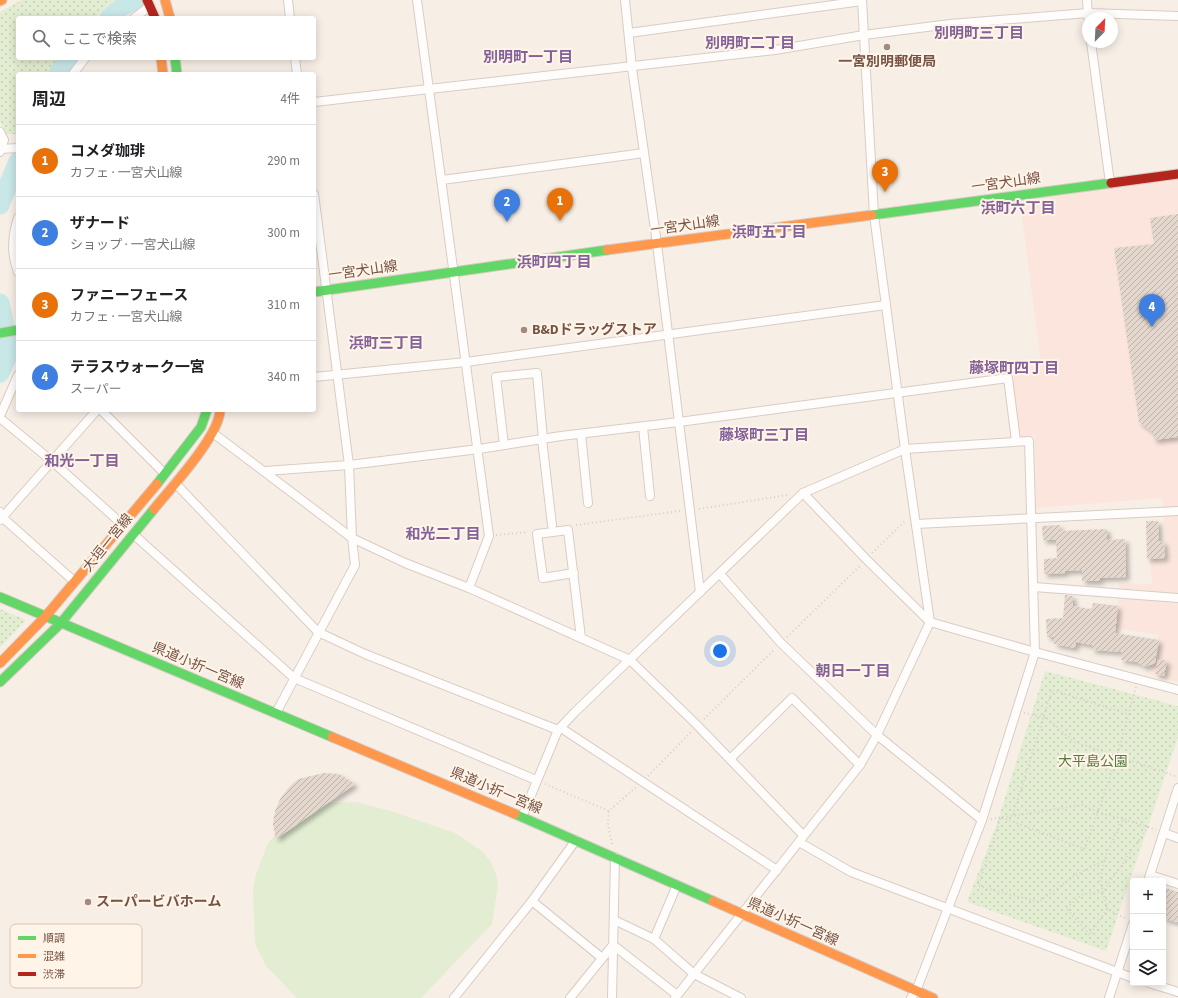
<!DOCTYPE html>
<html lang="ja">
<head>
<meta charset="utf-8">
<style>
	body { margin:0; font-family:"Source Sans 3","Noto Sans JP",sans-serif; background:#f6f6f6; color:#202124 }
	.controls { position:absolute; right:12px; bottom:12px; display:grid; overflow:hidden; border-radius:4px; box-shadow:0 2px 10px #0003 }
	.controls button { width:36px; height:36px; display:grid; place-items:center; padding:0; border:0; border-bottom:1px solid #e0e0e0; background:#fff; color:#202124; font:20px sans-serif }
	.compass { position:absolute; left:1082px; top:12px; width:36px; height:36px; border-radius:50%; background:#fff; box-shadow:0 2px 10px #0003; rotate:24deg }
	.you { position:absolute; left:720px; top:651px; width:14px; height:14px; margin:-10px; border:3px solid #fff; border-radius:50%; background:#1a73e8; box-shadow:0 0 0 6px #1a73e833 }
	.badge { display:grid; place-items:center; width:26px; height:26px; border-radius:50%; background:#a28a7f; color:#fff; font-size:13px; font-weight:700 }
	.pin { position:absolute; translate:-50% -33px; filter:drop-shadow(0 1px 2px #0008) }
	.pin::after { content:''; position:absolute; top:21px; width:14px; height:12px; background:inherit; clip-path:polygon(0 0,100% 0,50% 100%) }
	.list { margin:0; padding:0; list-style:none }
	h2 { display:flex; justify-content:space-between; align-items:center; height:52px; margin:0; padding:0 16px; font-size:17px }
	h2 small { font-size:13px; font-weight:400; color:#757577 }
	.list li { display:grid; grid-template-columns:26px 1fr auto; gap:12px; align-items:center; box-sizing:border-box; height:72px; padding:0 16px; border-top:1px solid #e0e0e0 }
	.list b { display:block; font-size:15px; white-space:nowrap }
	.list p { margin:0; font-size:13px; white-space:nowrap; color:#757577 }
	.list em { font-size:13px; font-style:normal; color:#757577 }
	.icon { flex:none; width:22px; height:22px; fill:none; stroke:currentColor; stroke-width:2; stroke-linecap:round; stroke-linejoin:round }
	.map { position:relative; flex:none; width:1178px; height:998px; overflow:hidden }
	.search { position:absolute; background:#fff; box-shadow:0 2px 10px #0003; left:16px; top:16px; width:300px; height:44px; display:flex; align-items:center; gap:10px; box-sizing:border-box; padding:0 14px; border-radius:4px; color:#757577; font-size:15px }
	.panel { position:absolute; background:#fff; box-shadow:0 2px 10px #0003; left:16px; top:72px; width:300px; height:340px; border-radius:4px }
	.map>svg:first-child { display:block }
	.commercial { fill:#fbe5dc }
	.green { fill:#e3edd1 }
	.park { fill:url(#park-dots) }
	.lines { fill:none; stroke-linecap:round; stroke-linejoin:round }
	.river { stroke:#c8e7e7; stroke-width:19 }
	.building { fill:url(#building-hatch); filter:url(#shadow) }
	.street-casing { stroke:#d8ccc5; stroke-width:10 }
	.fast-casing { stroke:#d7cbc3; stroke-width:11 }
	.slow-casing { stroke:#d7cbc3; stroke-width:11 }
	.jam-casing { stroke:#d7cbc3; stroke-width:11 }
	.path { stroke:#d7cec9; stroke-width:2; stroke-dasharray:1 3; stroke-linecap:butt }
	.street { stroke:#fefdfb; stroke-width:8 }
	.fast { stroke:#63d668; stroke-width:9 }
	.slow { stroke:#ff974d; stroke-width:9 }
	.jam { stroke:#b3261e; stroke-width:9 }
	.poi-dot { fill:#a28a7f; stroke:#fff4e7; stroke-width:1.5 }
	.labels { text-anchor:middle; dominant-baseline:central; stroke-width:4; stroke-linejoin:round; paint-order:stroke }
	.poi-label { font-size:14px; font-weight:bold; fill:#755447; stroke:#fff4e7; text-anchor:start }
	.street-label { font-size:14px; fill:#755447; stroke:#fff4e7 }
	.park-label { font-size:14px; fill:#547b3e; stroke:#fff4e7 }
	.neighbourhood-label { font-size:15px; font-weight:bold; fill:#836299; stroke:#fff4e7 }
	.key { fill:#fff4e7; stroke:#d6c4b7; stroke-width:1 }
	.key-label { font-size:11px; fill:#755447 }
</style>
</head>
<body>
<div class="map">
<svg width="1178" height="998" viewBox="0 0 1178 998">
	<defs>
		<pattern id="park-dots" width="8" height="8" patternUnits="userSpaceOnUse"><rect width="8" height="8" fill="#e3edd1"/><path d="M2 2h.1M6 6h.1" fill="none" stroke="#c6cdb5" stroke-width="1.8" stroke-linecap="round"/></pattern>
		<pattern id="building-hatch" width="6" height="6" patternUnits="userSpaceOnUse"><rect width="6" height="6" fill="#e3d7ce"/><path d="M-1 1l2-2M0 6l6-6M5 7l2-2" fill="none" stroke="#bdb1a9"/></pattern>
		<filter id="shadow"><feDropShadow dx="3.5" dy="3.5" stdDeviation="2" flood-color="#0004"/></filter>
	</defs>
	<rect width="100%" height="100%" fill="#f7efe6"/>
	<polygon class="commercial" points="1178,178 1178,682 1151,675 1158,635 1116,628 1119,583 1152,584 1150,559 1167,558 1162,498 1036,508 1035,436 1020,437 1011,370 1041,365 1020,201"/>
	<polygon class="green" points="356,802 391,811 455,833 482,851 491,862 496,874 498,885 492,924 421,998 297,998 266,966 255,944 253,890 256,874 268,843 280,830 323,803"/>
	<g class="park">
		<polygon points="22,0 115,0 94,18 18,18 18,58 62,58 50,74 18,74 18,134 6,134 0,121 0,12"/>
		<polygon points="0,609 26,620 0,647"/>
		<polygon points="1045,671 1178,706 1178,737 1106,951 967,902 996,826"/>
	</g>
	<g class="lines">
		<g class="river">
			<polyline points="109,18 122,7 135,0"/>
			<polyline points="58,74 69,58"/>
			<polyline points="0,205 18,161"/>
			<polyline points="0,303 10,351 0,373"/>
		</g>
	</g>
	<g class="building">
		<polygon points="1178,214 1178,437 1154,440 1153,432 1139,422 1114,248 1154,244 1150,218"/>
		<polygon points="1146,521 1158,521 1159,541 1164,542 1165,558 1147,559"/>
		<polygon points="1060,525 1060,531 1107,529 1107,540 1125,539 1126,577 1100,578 1100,581 1082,581 1082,570 1065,571 1065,573 1044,574 1044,559 1057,558 1056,540 1043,540 1042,526"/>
		<polygon points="1065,595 1073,596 1073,606 1089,609 1092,608 1093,603 1118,606 1115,633 1159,640 1155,663 1145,667 1137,662 1121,660 1122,652 1092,650 1092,645 1076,642 1075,648 1054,644 1055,637 1047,637 1046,619 1063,618"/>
		<polygon points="1158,659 1167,661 1164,676 1155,674"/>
		<polygon points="324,773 339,774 355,784 276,839 273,824 275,811 281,797 290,786 298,779"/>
		<polygon points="1163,887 1178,892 1178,923 1163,918"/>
	</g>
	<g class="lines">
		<defs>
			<g id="street">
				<polyline points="288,0 290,18"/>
				<polyline points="417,0 489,536 469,588"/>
				<polyline points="625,0 632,68 657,244 700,592"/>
				<polyline points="1087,0 1088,17"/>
				<polyline points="134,18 150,6"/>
				<polyline points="629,33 862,1"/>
				<polyline points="1091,42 1110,183"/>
				<polyline points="295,58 297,74"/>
				<polyline points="73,74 85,58"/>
				<polyline points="314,102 775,50 864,35 950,24 1088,13 1178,16"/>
				<polyline points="0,132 4,140 0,152"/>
				<polyline points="0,149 18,148"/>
				<polyline points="442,180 644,153"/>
				<path d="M18,218C12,237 11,253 18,272"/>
				<polyline points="314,377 466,362 886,305"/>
				<polyline points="101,410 165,474"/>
				<polyline points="0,416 18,375"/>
				<polyline points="0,418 53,462 123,525"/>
				<polyline points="643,427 650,496"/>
				<polyline points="213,433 352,538 405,563 469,588 630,660 697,725 803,835"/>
				<polyline points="581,434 588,503"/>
				<polyline points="542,439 552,525"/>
				<polyline points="504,445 496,377 537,373 543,439"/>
				<polyline points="265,471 349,465 479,449 561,436 679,422 1008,378 1016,441"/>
				<polyline points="175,483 318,632 365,654 558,730"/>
				<polyline points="803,493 866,559 930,622 1035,652 1178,690"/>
				<polyline points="0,512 3,518 75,582"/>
				<polyline points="0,520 97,410"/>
				<polyline points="916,524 1178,511"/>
				<polyline points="133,534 294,678 536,780"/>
				<polyline points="574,573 543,578 537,534 568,530 581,638"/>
				<polyline points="720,574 781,643 877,735 982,820"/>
				<polyline points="1034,587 1178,598"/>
				<polyline points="276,713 355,565 352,538 349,465 314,194"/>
				<polyline points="561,728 777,870"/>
				<polyline points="730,759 792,698 860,765"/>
				<polyline points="522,817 558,730 575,712 803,493 905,449 1029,441 1035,652 982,820 916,991 911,998"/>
				<polyline points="1164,833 1178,838"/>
				<polyline points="799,842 851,872 1133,978"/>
				<polyline points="1150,875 1178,884"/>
				<polyline points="1148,881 1178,788"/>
				<polyline points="532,901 602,958"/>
				<polyline points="614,920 654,939 694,974 741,998"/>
				<polyline points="654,939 677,885"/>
				<polyline points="1149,983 1178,992"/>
				<polyline points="454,998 532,901 576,840"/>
				<polyline points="570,998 613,945 677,995"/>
				<polyline points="612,998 615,857"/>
				<polyline points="675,998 860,765 877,735 930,622 905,449 874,215 862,0"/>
				<polyline points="1109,998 1133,924"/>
			</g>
			<g id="fast">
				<polyline points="175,58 177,74"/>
				<polyline points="872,215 1111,183"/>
				<polyline points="314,292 607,250"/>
				<polyline points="0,333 18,330"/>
				<polyline points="157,484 201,427 207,410"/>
				<polyline points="0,597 332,737"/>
				<polyline points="0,682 60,624 154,509"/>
				<polyline points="515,814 713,901"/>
			</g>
			<g id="slow">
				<polyline points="165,0 170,18"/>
				<polyline points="0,1 2,0"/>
				<polyline points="161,58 163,74"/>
				<polyline points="607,250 872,215"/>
				<path d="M154,509C171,488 220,435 220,410"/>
				<polyline points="0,663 45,617 157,484"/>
				<polyline points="332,737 515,814"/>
				<polyline points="713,901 933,998"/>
			</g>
			<g id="jam">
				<polyline points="147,0 155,18"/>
				<polyline points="1111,183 1178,174"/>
			</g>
		</defs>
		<use href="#street" class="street-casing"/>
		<use href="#fast" class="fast-casing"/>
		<use href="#slow" class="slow-casing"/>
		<use href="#jam" class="jam-casing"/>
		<g class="path">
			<polyline points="699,509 787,495"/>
			<polyline points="576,525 680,511"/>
			<polyline points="496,535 528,532"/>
			<polyline points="872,553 906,520"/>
			<polyline points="787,637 861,565"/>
			<polyline points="1136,687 1117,756 1178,777"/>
			<polyline points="1024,713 1047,718 1074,742 1117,756 1098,812 1123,819 1106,855 1100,879 1107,909 1127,919"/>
			<polyline points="704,719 775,649"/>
			<polyline points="648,776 691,732"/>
			<polyline points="545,784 609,811"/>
			<polyline points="1013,815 1052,690 1128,714"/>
			<polyline points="991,819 1083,805 1098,812 1084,849 1001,817 978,886 1039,902 1074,876 1105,860"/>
			<polyline points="1148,827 1156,830"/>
			<polyline points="612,844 608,825 609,811 636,787"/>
			<polyline points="1107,909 1090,935 1066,908 1083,894 1103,892 1148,827 1123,819"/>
		</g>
		<use href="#street" class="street"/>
		<use href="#fast" class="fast"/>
		<use href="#slow" class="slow"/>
		<use href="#jam" class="jam"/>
	</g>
	<g class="poi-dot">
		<circle cx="887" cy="47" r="4"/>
		<circle cx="524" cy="330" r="4"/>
		<circle cx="88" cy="902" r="4"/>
	</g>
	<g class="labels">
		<g class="poi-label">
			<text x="887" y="62" text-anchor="middle">一宮別明郵便局</text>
			<text x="532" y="330">B&amp;Dドラッグストア</text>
			<text x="96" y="902">スーパービバホーム</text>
		</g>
		<g class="street-label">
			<text transform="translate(1006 183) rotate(-8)">一宮犬山線</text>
			<text transform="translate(685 226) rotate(-8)">一宮犬山線</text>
			<text transform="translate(363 271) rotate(-8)">一宮犬山線</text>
			<text transform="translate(108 543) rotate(-51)">大垣一宮線</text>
			<text transform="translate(198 666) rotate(23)">県道小折一宮線</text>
			<text transform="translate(496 791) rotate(23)">県道小折一宮線</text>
			<text transform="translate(793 922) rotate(24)">県道小折一宮線</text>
		</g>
		<g class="park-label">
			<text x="1093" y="762">大平島公園</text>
		</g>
		<g class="neighbourhood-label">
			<text x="979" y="33">別明町三丁目</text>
			<text x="750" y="43">別明町二丁目</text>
			<text x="528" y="57">別明町一丁目</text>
			<text x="1018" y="208">浜町六丁目</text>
			<text x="769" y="232">浜町五丁目</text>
			<text x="554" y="262">浜町四丁目</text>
			<text x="386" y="343">浜町三丁目</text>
			<text x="1014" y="368">藤塚町四丁目</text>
			<text x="764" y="435">藤塚町三丁目</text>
			<text x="82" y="461">和光一丁目</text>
			<text x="443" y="534">和光二丁目</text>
			<text x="853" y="671">朝日一丁目</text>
		</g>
	</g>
	<rect x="10" y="924" width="132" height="64" rx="6" class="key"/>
	<rect x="18" y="936" width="18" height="4" fill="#63d668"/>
	<rect x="18" y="954" width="18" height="4" fill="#ff974d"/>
	<rect x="18" y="972" width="18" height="4" fill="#b3261e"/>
	<g class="key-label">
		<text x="43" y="942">順調</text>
		<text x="43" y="960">混雑</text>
		<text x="43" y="978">渋滞</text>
	</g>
</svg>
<div class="controls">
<button>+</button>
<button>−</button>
<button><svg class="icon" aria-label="layers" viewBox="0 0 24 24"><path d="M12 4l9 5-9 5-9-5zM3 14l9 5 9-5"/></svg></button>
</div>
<svg class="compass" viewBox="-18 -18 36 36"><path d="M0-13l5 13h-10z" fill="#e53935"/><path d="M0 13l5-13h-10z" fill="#757577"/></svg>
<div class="you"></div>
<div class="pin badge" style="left:560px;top:221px;background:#e8710a">1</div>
<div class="pin badge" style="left:507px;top:222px;background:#3f7fe0">2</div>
<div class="pin badge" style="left:885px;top:192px;background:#e8710a">3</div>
<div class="pin badge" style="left:1152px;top:327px;background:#3f7fe0">4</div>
<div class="search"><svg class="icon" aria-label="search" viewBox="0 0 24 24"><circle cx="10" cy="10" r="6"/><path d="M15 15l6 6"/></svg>ここで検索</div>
<section class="panel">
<h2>周辺<small>4件</small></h2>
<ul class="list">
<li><span class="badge" style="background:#e8710a">1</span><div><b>コメダ珈琲</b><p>カフェ · 一宮犬山線</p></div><em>290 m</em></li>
<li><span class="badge" style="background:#3f7fe0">2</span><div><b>ザナード</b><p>ショップ · 一宮犬山線</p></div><em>300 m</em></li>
<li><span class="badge" style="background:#e8710a">3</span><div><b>ファニーフェース</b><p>カフェ · 一宮犬山線</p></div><em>310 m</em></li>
<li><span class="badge" style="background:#3f7fe0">4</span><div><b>テラスウォーク一宮</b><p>スーパー</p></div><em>340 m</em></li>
</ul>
</section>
</div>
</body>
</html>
